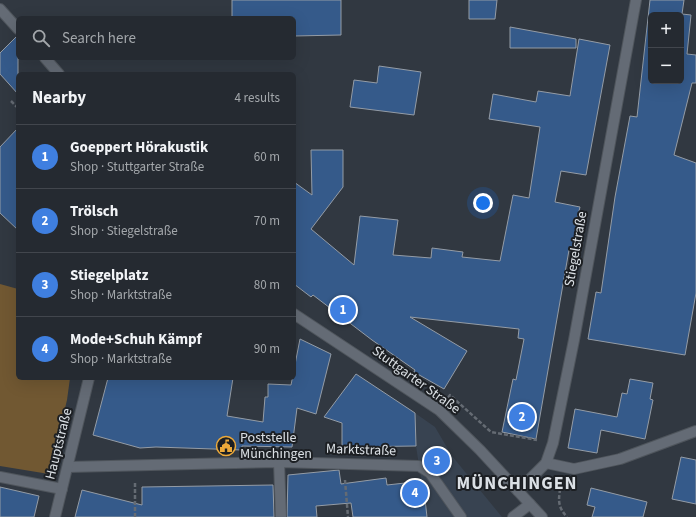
<!DOCTYPE html>
<html lang="en">
<head>
<meta charset="utf-8">
<style>
	body { margin:0; font-family:"Source Sans 3",sans-serif; background:#31363d; color:#f1f3f6 }
	.controls { position:absolute; right:12px; top:12px; display:grid; overflow:hidden; border-radius:6px; box-shadow:0 4px 16px #0002 }
	.controls button { width:36px; height:36px; display:grid; place-items:center; padding:0; border:0; border-bottom:1px solid #42464d; background:#252a31; color:#f1f3f6; font:20px sans-serif }
	.you { position:absolute; left:483px; top:203px; width:14px; height:14px; margin:-10px; border:3px solid #fff; border-radius:50%; background:#1a73e8; box-shadow:0 0 0 6px #1a73e833 }
	.badge { display:grid; place-items:center; width:26px; height:26px; border-radius:50%; background:#eca93a; color:#fff; font-size:13px; font-weight:700 }
	.pin { position:absolute; translate:-50% -50%; border:2px solid #fff; box-shadow:0 1px 4px #0006 }
	.list { margin:0; padding:0; list-style:none }
	h2 { display:flex; justify-content:space-between; align-items:center; height:52px; margin:0; padding:0 16px; font-size:17px }
	h2 small { font-size:13px; font-weight:400; color:#a3a7ab }
	.list li { display:grid; grid-template-columns:26px 1fr auto; gap:12px; align-items:center; box-sizing:border-box; height:64px; padding:0 16px; border-top:1px solid #42464d }
	.list b { display:block; font-size:15px; white-space:nowrap }
	.list p { margin:0; font-size:13px; white-space:nowrap; color:#a3a7ab }
	.list em { font-size:13px; font-style:normal; color:#a3a7ab }
	.icon { flex:none; width:22px; height:22px; fill:none; stroke:currentColor; stroke-width:2; stroke-linecap:round; stroke-linejoin:round }
	.map { position:relative; flex:none; width:696px; height:517px; overflow:hidden }
	.search { position:absolute; background:#252a31; box-shadow:0 4px 16px #0002; left:16px; top:16px; width:280px; height:44px; display:flex; align-items:center; gap:10px; box-sizing:border-box; padding:0 14px; border-radius:6px; color:#a3a7ab; font-size:15px }
	.panel { position:absolute; background:#252a31; box-shadow:0 4px 16px #0002; left:16px; top:72px; width:280px; height:308px; border-radius:6px }
	.map>svg:first-child { display:block }
	.built { fill:#384351 }
	.green { fill:#715832 }
	.building { fill:#355a8a; stroke:#949ca6; fill-rule:evenodd }
	.lines { fill:none; stroke-linecap:round; stroke-linejoin:round }
	.minor-casing { stroke:#4f555c; stroke-width:12 }
	.path { stroke:#656b73; stroke-width:2.5; stroke-dasharray:4 2; stroke-linecap:butt }
	.minor { stroke:#646b75; stroke-width:10 }
	.labels { text-anchor:middle; dominant-baseline:central; stroke-width:4; stroke-linejoin:round; paint-order:stroke }
	.street-label { font-size:14px; fill:#dbe0e5; stroke:#1c1f23 }
	.poi-label { font-size:14px; fill:#dbe0e5; stroke:#1c1f23; text-anchor:start }
	.district-label { font-size:18px; font-weight:bold; letter-spacing:1px; fill:#dbe0e5; stroke:#1c1f23 }
</style>
</head>
<body>
<div class="map">
<svg width="696" height="517" viewBox="0 0 696 517">
	<rect width="100%" height="100%" fill="#313841"/>
	<polygon class="built" points="415,413 435,427 452,456 502,517 427,517 416,446"/>
	<polygon class="green" points="0,284 18,289 18,378 70,378 67,400 49,474 0,466"/>
	<g class="building">
		<polygon points="232,0 341,0 341,35 294,36 294,18 232,18"/>
		<polygon points="469,0 497,0 495,19 469,19"/>
		<path d="M650,0H684L682,14L691,15L687,54L696,55V83H692L674,155L696,163V293L685,355L588,339L596,292L601,293L615,197L630,116L637,117ZM651,15H681V81H651Z"/>
		<polygon points="510,27 576,39 576,48 510,48"/>
		<polygon points="18,35 18,94 0,74 0,53"/>
		<polygon points="579,39 610,45 586,175 561,171 555,202 580,207 577,219 580,219 573,251 569,250 536,439 502,432 513,379 516,380 524,339 518,338 519,329 410,317 467,351 444,389 414,372 415,370 372,340 313,295 311,297 294,284 294,182 312,195 311,150 343,150 343,187 311,229 354,265 360,216 398,220 393,255 431,258 432,248 463,252 462,257 500,261 513,195 529,198 540,127 489,119 493,94 536,102 538,91 570,96"/>
		<polygon points="379,66 421,72 414,115 350,107 354,80 377,83"/>
		<polygon points="18,128 18,230 0,213 0,147"/>
		<polygon points="300,339 331,354 316,414 297,408 292,447 242,446 242,450 156,447 140,448 93,435 108,378 233,378 227,416 263,422 265,397 268,397 268,384 291,385"/>
		<polygon points="356,374 415,413 416,446 342,447 342,423 324,417"/>
		<polygon points="630,379 653,383 650,399 653,400 645,439 601,430 597,453 568,448 575,409 617,417 622,393 627,394"/>
		<polygon points="681,457 696,460 696,504 672,499"/>
		<polygon points="339,470 341,484 386,478 387,485 423,481 427,517 353,517 351,503 316,506 317,517 287,517 288,475"/>
		<polygon points="273,485 274,517 75,517 82,490 142,505 142,487"/>
		<polygon points="0,487 39,496 34,517 0,517"/>
		<polygon points="591,488 647,502 643,517 592,517 595,507 587,505"/>
	</g>
	<g class="lines">
		<defs>
			<g id="minor">
				<polyline points="0,9 18,29"/>
				<polyline points="45,58 59,74"/>
				<polyline points="294,314 439,410 480,450 542,517"/>
				<polyline points="279,462 281,517"/>
				<polyline points="546,463 574,469 620,459 696,431"/>
				<polyline points="68,467 279,462 419,466 430,473 461,517"/>
				<polyline points="0,477 62,489"/>
				<polyline points="518,491 546,463 553,443 574,340 636,0"/>
				<polyline points="55,517 89,378"/>
				<polyline points="513,517 530,504"/>
			</g>
		</defs>
		<use href="#minor" class="minor-casing"/>
		<g class="path">
			<polyline points="11,101 18,108"/>
			<polyline points="448,398 450,395 491,432 537,440"/>
			<polyline points="345,480 348,517"/>
			<path d="M561,483C559,498 556,505 567,517"/>
			<polyline points="135,517 135,482"/>
		</g>
		<use href="#minor" class="minor"/>
	</g>
	<defs>
		<symbol id="civic-ring" viewBox="-11 -11 22 22"><circle r="9.5" fill="#1c1f23" stroke="#eca93a" stroke-width="1.5"/><path d="M-.6-6.5H3V-4.5H.6V-3L4-1V1h2V6H-6V1h2V-1L-.6-3ZM-1.2 2.5V6h2.4V2.5Z" fill="#eca93a"/></symbol>
	</defs>
	<g fill-rule="evenodd">
		<use href="#civic-ring" x="215" y="435" width="22" height="22"/>
	</g>
	<g class="labels">
		<g class="street-label">
			<text transform="translate(576 249) rotate(-80)">Stiegelstraße</text>
			<text transform="translate(416 380) rotate(36)">Stuttgarter Straße</text>
			<text transform="translate(59 444) rotate(-76)">Hauptstraße</text>
			<text transform="translate(361 450) rotate(2)">Marktstraße</text>
		</g>
		<g class="poi-label">
			<text x="240" y="438">Poststelle<tspan x="240" dy="16">Münchingen</tspan></text>
		</g>
		<g class="district-label">
			<text x="517" y="483">MÜNCHINGEN</text>
		</g>
	</g>
</svg>
<div class="controls">
<button>+</button>
<button>−</button>
</div>
<div class="you"></div>
<div class="pin badge" style="left:343px;top:310px;background:#3f7fe0">1</div>
<div class="pin badge" style="left:522px;top:417px;background:#3f7fe0">2</div>
<div class="pin badge" style="left:437px;top:461px;background:#3f7fe0">3</div>
<div class="pin badge" style="left:415px;top:493px;background:#3f7fe0">4</div>
<div class="search"><svg class="icon" aria-label="search" viewBox="0 0 24 24"><circle cx="10" cy="10" r="6"/><path d="M15 15l6 6"/></svg>Search here</div>
<section class="panel">
<h2>Nearby<small>4 results</small></h2>
<ul class="list">
<li><span class="badge" style="background:#3f7fe0">1</span><div><b>Goeppert Hörakustik</b><p>Shop · Stuttgarter Straße</p></div><em>60 m</em></li>
<li><span class="badge" style="background:#3f7fe0">2</span><div><b>Trölsch</b><p>Shop · Stiegelstraße</p></div><em>70 m</em></li>
<li><span class="badge" style="background:#3f7fe0">3</span><div><b>Stiegelplatz</b><p>Shop · Marktstraße</p></div><em>80 m</em></li>
<li><span class="badge" style="background:#3f7fe0">4</span><div><b>Mode+Schuh Kämpf</b><p>Shop · Marktstraße</p></div><em>90 m</em></li>
</ul>
</section>
</div>
</body>
</html>
